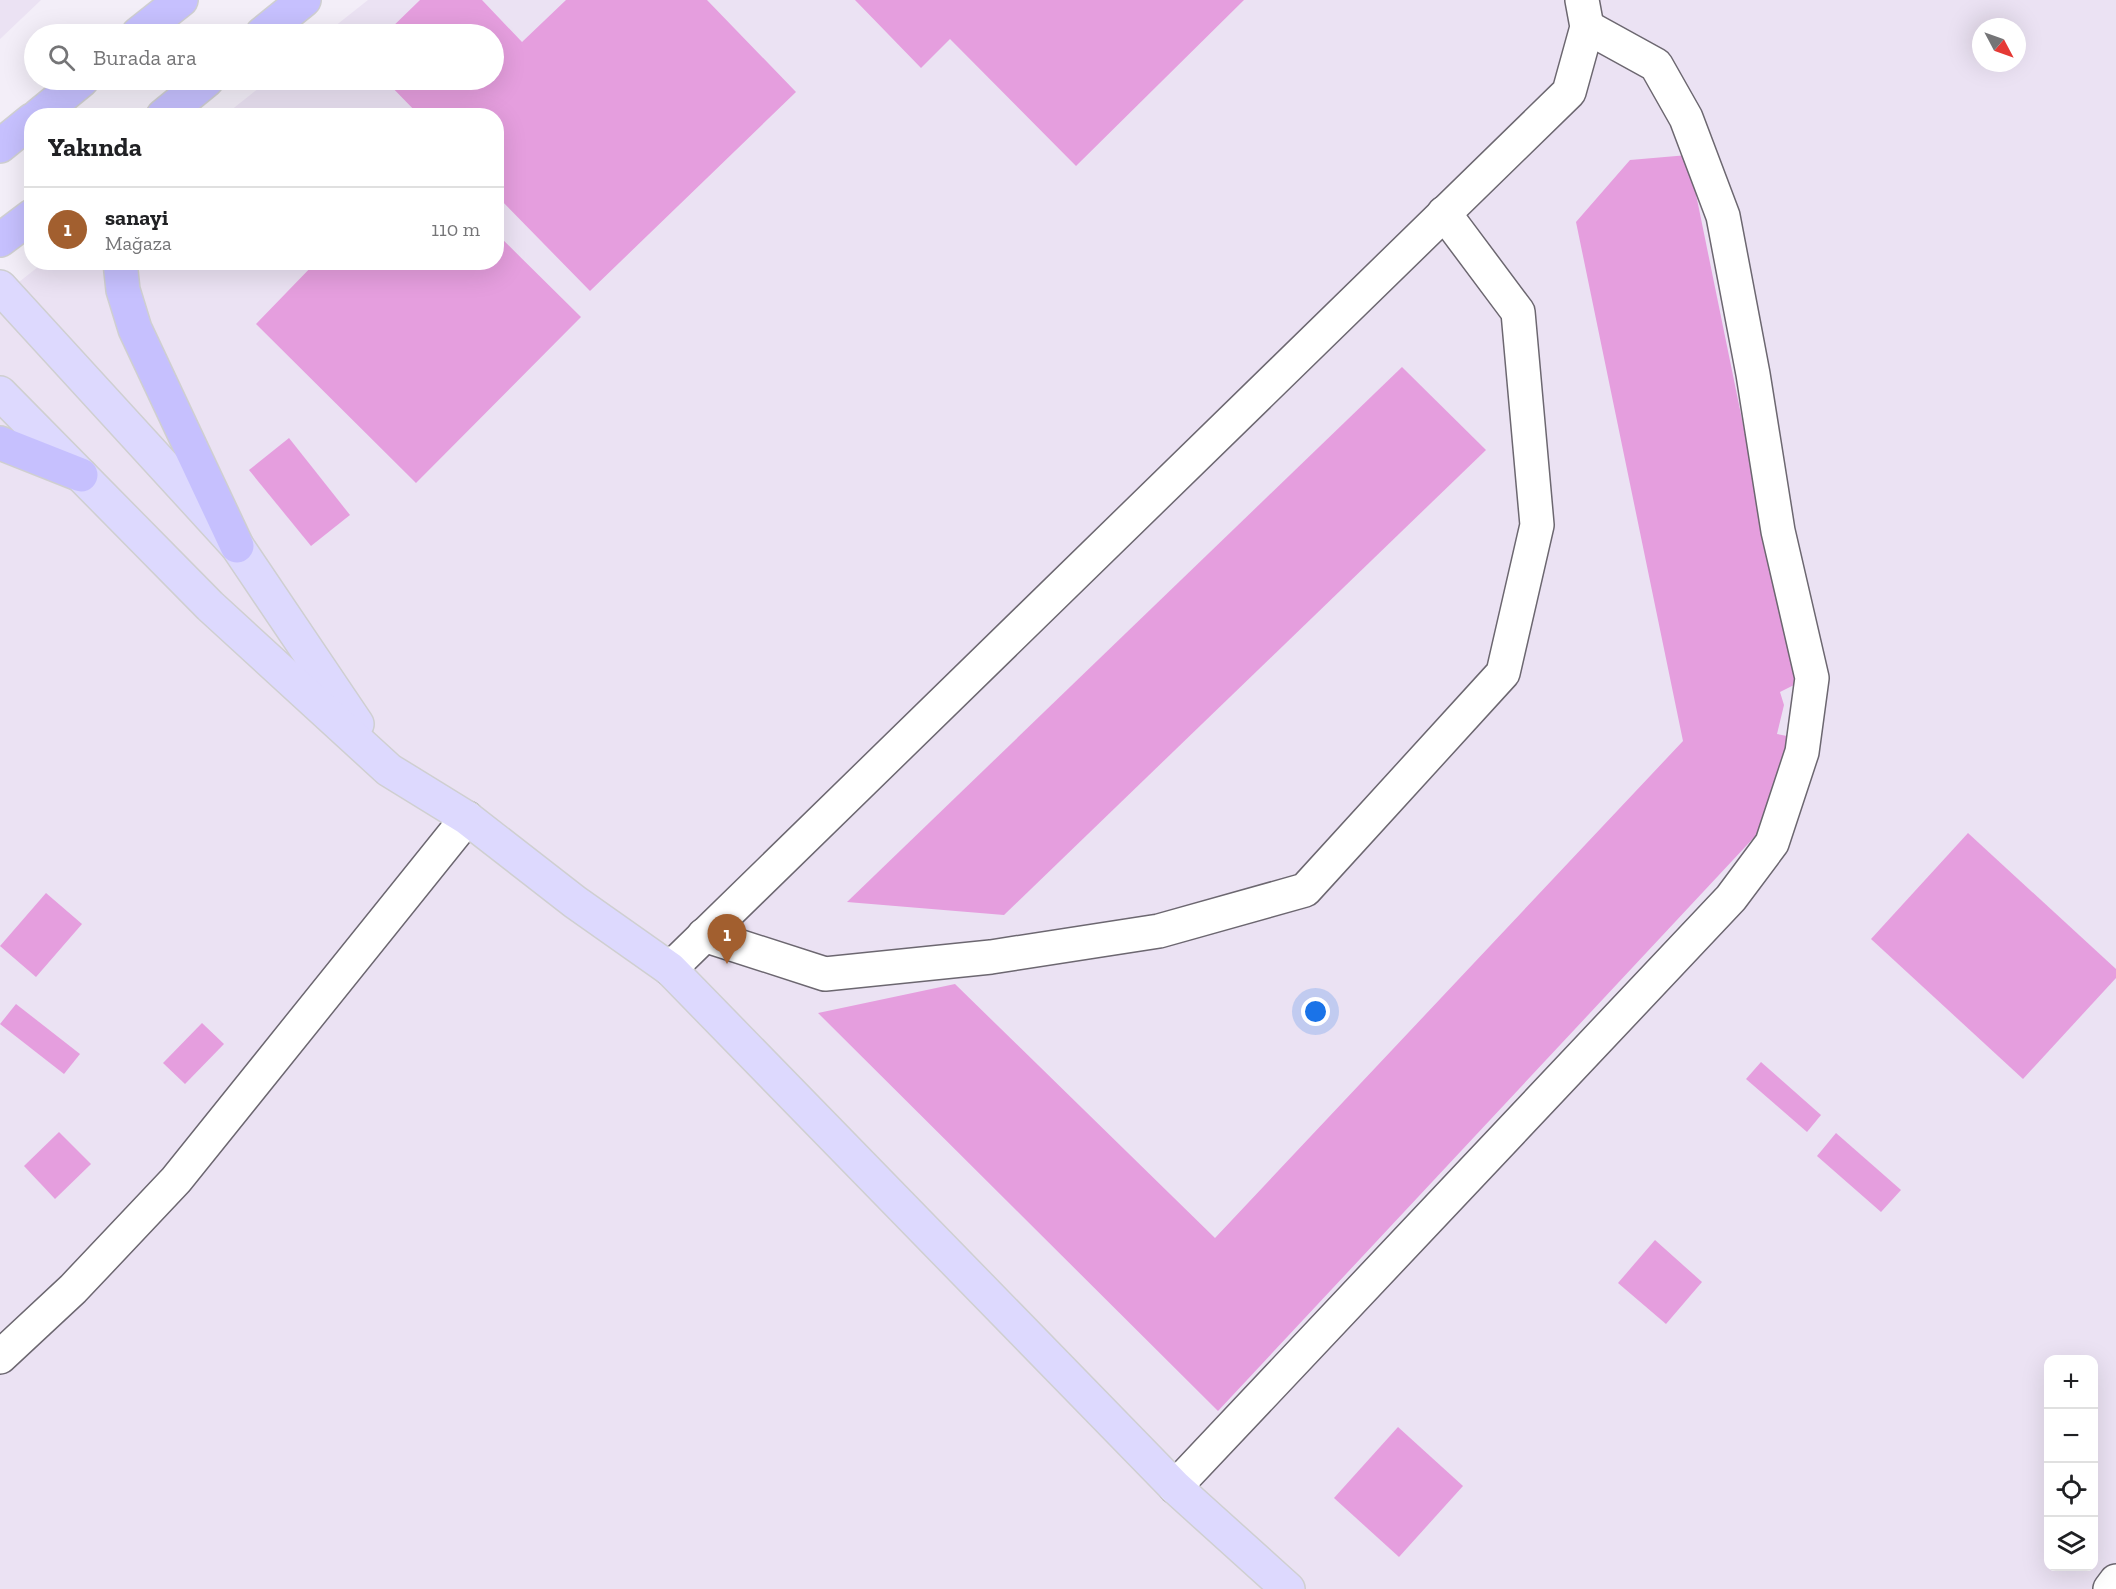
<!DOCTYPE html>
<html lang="tr">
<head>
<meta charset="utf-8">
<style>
	body { margin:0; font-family:"Zilla Slab",serif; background:#f2f2f2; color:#202124 }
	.controls { position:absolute; right:18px; bottom:18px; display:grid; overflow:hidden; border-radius:12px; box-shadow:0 6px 24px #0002 }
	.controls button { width:54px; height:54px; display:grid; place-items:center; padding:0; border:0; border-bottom:2px solid #e0e0e0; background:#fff; color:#202124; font:30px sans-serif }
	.compass { position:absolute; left:1972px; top:18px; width:54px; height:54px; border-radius:50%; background:#fff; box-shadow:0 6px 24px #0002; rotate:131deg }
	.you { position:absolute; left:1316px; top:1012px; width:21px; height:21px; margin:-15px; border:4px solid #fff; border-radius:50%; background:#1a73e8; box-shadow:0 0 0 9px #1a73e833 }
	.badge { display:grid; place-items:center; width:39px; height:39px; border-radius:50%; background:#a25f2f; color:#fff; font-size:20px; font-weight:700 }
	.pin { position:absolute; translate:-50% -50px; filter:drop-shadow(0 2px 3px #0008) }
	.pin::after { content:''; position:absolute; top:32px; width:21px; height:18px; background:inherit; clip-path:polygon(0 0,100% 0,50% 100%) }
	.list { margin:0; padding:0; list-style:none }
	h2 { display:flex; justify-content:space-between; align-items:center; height:78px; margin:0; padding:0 24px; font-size:26px }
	h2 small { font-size:20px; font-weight:400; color:#757577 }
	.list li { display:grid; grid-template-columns:39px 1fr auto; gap:18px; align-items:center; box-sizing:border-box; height:84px; padding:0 24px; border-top:2px solid #e0e0e0 }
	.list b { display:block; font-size:22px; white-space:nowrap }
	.list p { margin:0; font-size:20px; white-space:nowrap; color:#757577 }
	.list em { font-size:20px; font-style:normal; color:#757577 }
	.icon { flex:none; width:33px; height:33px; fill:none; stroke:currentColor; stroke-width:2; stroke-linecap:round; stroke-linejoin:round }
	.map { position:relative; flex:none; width:2116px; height:1589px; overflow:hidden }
	.search { position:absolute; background:#fff; box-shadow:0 6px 24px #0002; left:24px; top:24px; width:480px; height:66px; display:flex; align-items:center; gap:15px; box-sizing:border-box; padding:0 21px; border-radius:33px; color:#757577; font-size:22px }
	.panel { position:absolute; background:#fff; box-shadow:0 6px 24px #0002; left:24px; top:108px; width:480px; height:162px; border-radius:24px }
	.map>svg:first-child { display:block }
	.built { fill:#ebe2f3; fill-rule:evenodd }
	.building { fill:#e59ede }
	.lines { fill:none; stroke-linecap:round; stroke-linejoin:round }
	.minor-casing { stroke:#6c6770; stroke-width:36 }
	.major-casing { stroke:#cfcfd0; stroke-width:36 }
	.highway-casing { stroke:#cfcfd0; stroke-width:36 }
	.minor { stroke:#fff; stroke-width:33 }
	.major { stroke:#ddd9fe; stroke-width:33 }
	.highway { stroke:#c6c0fe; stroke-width:33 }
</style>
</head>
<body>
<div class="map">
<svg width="2116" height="1589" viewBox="0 0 2116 1589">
	<rect width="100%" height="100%" fill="#f3eef8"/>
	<g class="built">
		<polygon points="0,0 41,0 0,39"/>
		<path d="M368,0H2116V1589H0V297L43,263L496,262V116L225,115L269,80H494V34H325ZM1981,27H2017V63H1981ZM2048,1360H2094V1566H2048Z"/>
	</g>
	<g class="building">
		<polygon points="420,0 482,0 522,42 566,0 707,0 796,92 590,291 496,195 496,116 420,116 385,80 494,80 494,34 385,34"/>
		<polygon points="855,0 1244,0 1076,166 950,39 921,68"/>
		<polygon points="1688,155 1796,684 1780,692 1784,705 1777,734 1792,737 1761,830 1218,1411 818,1013 955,984 1215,1238 1683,741 1576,222 1630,160"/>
		<polygon points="496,233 581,317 416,483 256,324 316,262 496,262"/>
		<polygon points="1402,367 1486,450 1004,915 847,902"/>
		<polygon points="289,438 350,515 311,546 249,470"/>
		<polygon points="1968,833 2116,969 2116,978 2023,1079 1871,939"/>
		<polygon points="46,893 82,924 36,977 0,946"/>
		<polygon points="16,1004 80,1054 64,1074 0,1024"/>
		<polygon points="202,1023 224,1044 185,1084 163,1063"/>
		<polygon points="1761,1062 1821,1115 1807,1132 1746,1079"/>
		<polygon points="59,1132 91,1164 55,1199 24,1166"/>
		<polygon points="1836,1133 1901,1190 1881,1212 1817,1156"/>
		<polygon points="1655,1240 1702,1282 1666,1324 1618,1283"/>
		<polygon points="1398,1427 1463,1486 1399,1557 1334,1498"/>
	</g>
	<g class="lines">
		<defs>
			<g id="minor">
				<polyline points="704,935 825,974 991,957 1159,931 1305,890 1503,673 1537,525 1518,312 1444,213"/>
				<polyline points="670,969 1569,92 1587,27 1582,0"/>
				<polyline points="0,1357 73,1289 176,1180 467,818"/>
				<polyline points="1175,1487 1731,898 1772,843 1802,752 1812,678 1778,531 1753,374 1723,216 1686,118 1656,65 1587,27"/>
				<polyline points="2110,1589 2116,1581"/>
			</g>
			<g id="major">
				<polyline points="0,287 237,546 357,724"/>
				<polyline points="0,393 210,606 389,770 467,818 575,902 670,969 1175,1487 1288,1589"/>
			</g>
			<g id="highway">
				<polyline points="138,34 181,0"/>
				<polyline points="262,34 304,0"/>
				<polyline points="38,116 82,80"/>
				<polyline points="163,116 207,80"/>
				<polyline points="0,146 32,120"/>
				<polyline points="0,240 32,216"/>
				<polyline points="120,262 123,290 135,329 237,546"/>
				<polyline points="0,443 81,475"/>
			</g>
		</defs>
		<use href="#minor" class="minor-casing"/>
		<use href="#major" class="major-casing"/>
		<use href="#highway" class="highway-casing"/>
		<use href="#minor" class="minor"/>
		<use href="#major" class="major"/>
		<use href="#highway" class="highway"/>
	</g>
</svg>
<div class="controls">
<button>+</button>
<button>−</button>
<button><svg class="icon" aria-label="locate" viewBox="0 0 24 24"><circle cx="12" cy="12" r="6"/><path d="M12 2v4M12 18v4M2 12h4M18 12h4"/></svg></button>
<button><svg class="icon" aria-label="layers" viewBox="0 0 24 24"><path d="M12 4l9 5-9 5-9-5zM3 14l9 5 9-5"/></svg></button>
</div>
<svg class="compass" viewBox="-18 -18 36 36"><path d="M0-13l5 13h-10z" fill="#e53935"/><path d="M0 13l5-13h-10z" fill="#757577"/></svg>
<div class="you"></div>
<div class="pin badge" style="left:727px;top:964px">1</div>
<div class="search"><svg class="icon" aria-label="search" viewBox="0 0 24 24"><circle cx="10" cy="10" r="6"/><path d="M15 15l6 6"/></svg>Burada ara</div>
<section class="panel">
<h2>Yakında<small></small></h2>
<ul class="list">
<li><span class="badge">1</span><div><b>sanayi</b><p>Mağaza</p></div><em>110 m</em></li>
</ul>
</section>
</div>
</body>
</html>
